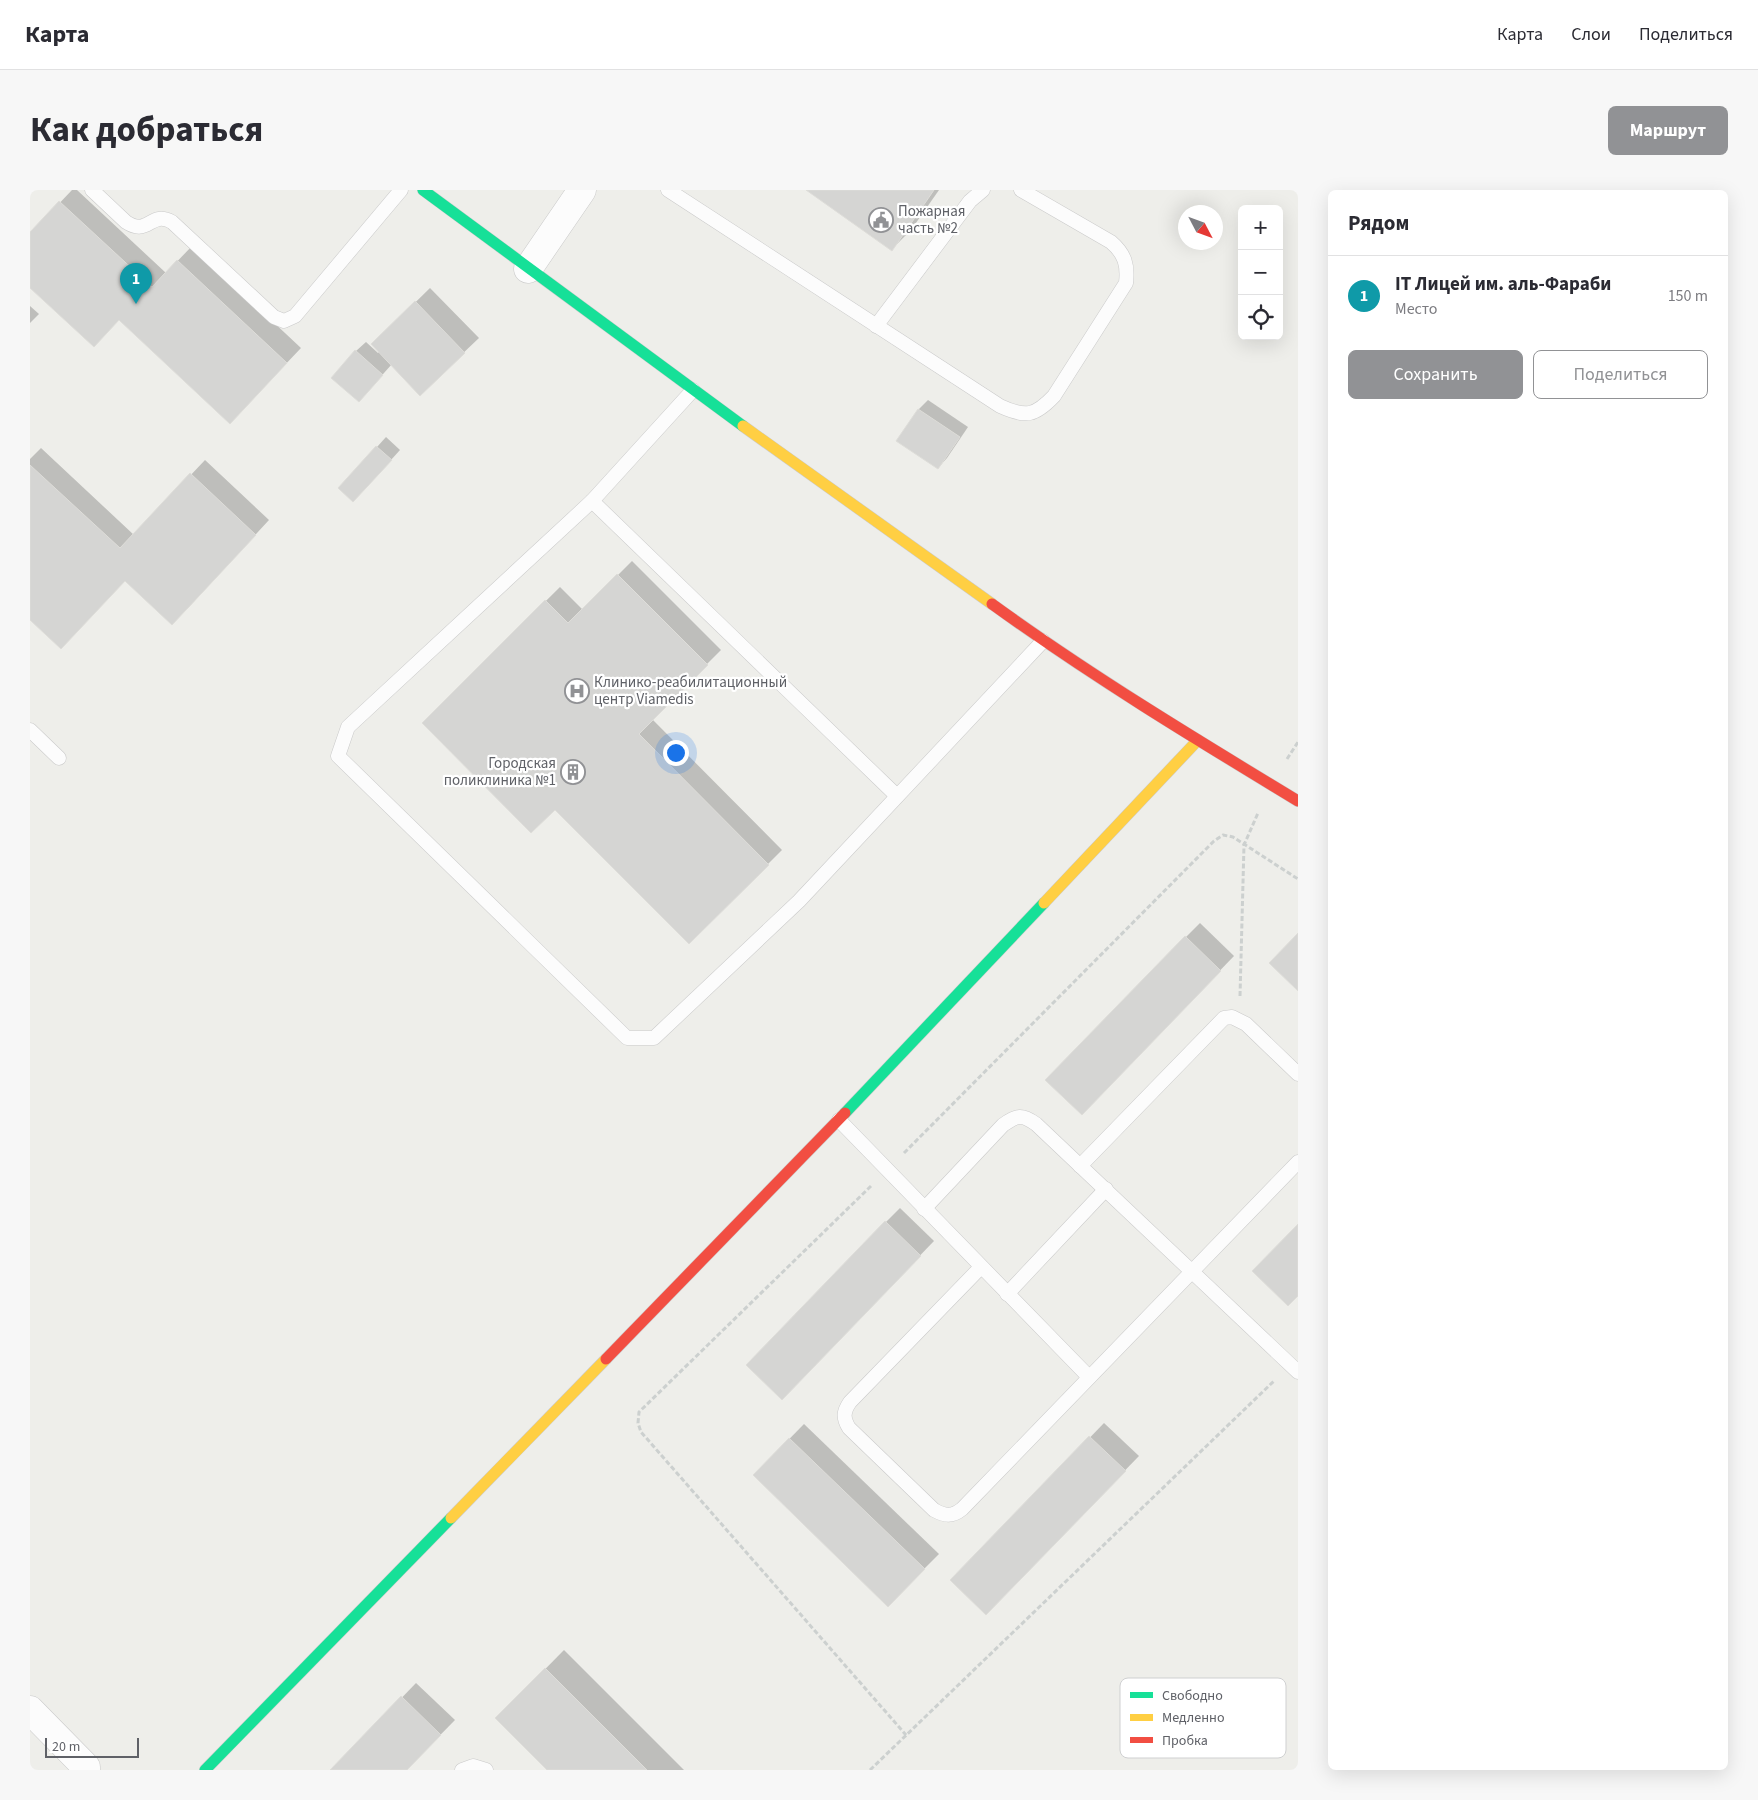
<!DOCTYPE html>
<html lang="ru">
<head>
<meta charset="utf-8">
<style>
	body { margin:0; font-family:"Source Sans 3",sans-serif; background:#f7f7f7; color:#2b2b33 }
	.controls { position:absolute; right:15px; top:15px; display:grid; overflow:hidden; border-radius:8px; box-shadow:0 5px 20px #0002 }
	.controls button { width:45px; height:45px; display:grid; place-items:center; padding:0; border:0; border-bottom:1px solid #e1e1e2; background:#fff; color:#2b2b33; font:25px sans-serif }
	.compass { position:absolute; left:1148px; top:15px; width:45px; height:45px; border-radius:50%; background:#fff; box-shadow:0 5px 20px #0002; rotate:131deg }
	.scale { position:absolute; left:15px; bottom:12px; width:94px; box-sizing:border-box; padding-left:5px; border:2px solid #5f6167; border-top:0; font-size:14px; line-height:18px; white-space:nowrap; color:#5f6167; -webkit-text-stroke:4px #fff; paint-order:stroke }
	.you { position:absolute; left:645px; top:562px; width:18px; height:18px; margin:-12px; border:4px solid #fff; border-radius:50%; background:#1a73e8; box-shadow:0 0 0 8px #1a73e833 }
	.badge { display:grid; place-items:center; width:32px; height:32px; border-radius:50%; background:#919295; color:#fff; font-size:16px; font-weight:700 }
	.pin { position:absolute; translate:-50% -41px; filter:drop-shadow(0 1px 2px #0008) }
	.pin::after { content:''; position:absolute; top:26px; width:18px; height:15px; background:inherit; clip-path:polygon(0 0,100% 0,50% 100%) }
	.list { margin:0; padding:0; list-style:none }
	h2 { display:flex; justify-content:space-between; align-items:center; height:65px; margin:0; padding:0 20px; font-size:21px }
	h2 small { font-size:16px; font-weight:400; color:#7c7c81 }
	.list li { display:grid; grid-template-columns:32px 1fr auto; gap:15px; align-items:center; box-sizing:border-box; height:80px; padding:0 20px; border-top:1px solid #e1e1e2 }
	.list b { display:block; font-size:19px; white-space:nowrap }
	.list p { margin:0; font-size:16px; white-space:nowrap; color:#7c7c81 }
	.list em { font-size:16px; font-style:normal; color:#7c7c81 }
	.actions { display:flex; gap:10px; padding:15px 20px }
	.actions a { flex:1; padding:11px 0; border:1px solid #919295; border-radius:8px; text-align:center; font-size:18px; color:#919295 }
	.actions .main { background:#919295; color:#fff }
	.icon { flex:none; width:28px; height:28px; fill:none; stroke:currentColor; stroke-width:2; stroke-linecap:round; stroke-linejoin:round }
	.map { position:relative; flex:none; width:1268px; height:1580px; overflow:hidden; border-radius:8px }
	header { display:flex; align-items:center; gap:30px; box-sizing:border-box; height:70px; padding:0 25px; background:#fff; border-bottom:1px solid #e1e1e2 }
	header strong { font-size:24px }
	nav { display:flex; gap:28px; margin-inline-start:auto; font-size:18px }
	.intro { display:flex; align-items:center; justify-content:space-between; box-sizing:border-box; height:120px; padding:0 30px }
	h1 { margin:0; font-size:35px }
	.button { padding:12px 22px; border-radius:8px; background:#919295; color:#fff; font-size:18px; font-weight:700 }
	main { display:flex; gap:30px; padding:0 30px }
	aside { flex:1; background:#fff; border-radius:8px; box-shadow:0 5px 20px #0002 }
	.map>svg:first-child { display:block }
	.shadow { fill:#0003 }
	.building { fill:#d5d5d3; stroke:#deddd9 }
	.lines { fill:none; stroke-linecap:round; stroke-linejoin:round }
	.lane-casing { stroke:#cacaca; stroke-width:15 }
	.street-casing { stroke:#cacaca; stroke-width:29 }
	.fast-casing { stroke:#cbcbcc; stroke-width:12 }
	.slow-casing { stroke:#cbcbcc; stroke-width:12 }
	.jam-casing { stroke:#cbcbcc; stroke-width:12 }
	.path { stroke:#ccd0cf; stroke-width:3; stroke-dasharray:5 2.5; stroke-linecap:butt }
	.lane { stroke:#fcfcfc; stroke-width:14 }
	.street { stroke:#fcfcfc; stroke-width:28 }
	.fast { stroke:#16e098; stroke-width:11 }
	.slow { stroke:#ffcf43; stroke-width:11 }
	.jam { stroke:#f24e42; stroke-width:11 }
	.labels { text-anchor:middle; dominant-baseline:central; stroke-width:4.5; stroke-linejoin:round; paint-order:stroke }
	.poi-label { font-size:15px; fill:#5f6167; stroke:#fff; text-anchor:start }
	.key { fill:#fff; stroke:#cfd0d1; stroke-width:1 }
	.key-label { font-size:14px; fill:#5f6167 }
</style>
</head>
<body>
<header>
<strong>Карта</strong>
<nav><a>Карта</a><a>Слои</a><a>Поделиться</a></nav>
</header>
<div class="intro"><h1>Как добраться</h1><a class="button">Маршрут</a></div>
<main>
<div class="map">
<svg width="1268" height="1580" viewBox="0 0 1268 1580">
	<rect width="100%" height="100%" fill="#eeeeea"/>
	<g class="shadow">
		<polygon points="42,0 47,0 136,83 162,56 271,158 214,218 90,129 0,97 0,44"/>
		<polygon points="778,0 909,0 881,40 862,59"/>
		<polygon points="400,98 449,148 390,204 362,174 338,201 326,161 336,152 348,163 350,161 343,154"/>
		<polygon points="0,116 9,124 0,133"/>
		<polygon points="898,210 938,237 917,268 908,278 888,220"/>
		<polygon points="356,247 370,260 333,301 347,257"/>
		<polygon points="11,258 104,345 175,270 239,330 157,419 95,389 0,429 0,269"/>
		<polygon points="602,371 691,460 622,529 752,660 659,753 525,618 393,533 530,397 553,420"/>
		<polygon points="1170,733 1204,766 1066,909 1156,747"/>
		<polygon points="870,1018 904,1051 766,1194 856,1032"/>
		<polygon points="1074,1233 1109,1266 970,1409 922,1390"/>
		<polygon points="774,1234 909,1364 858,1415 724,1285"/>
		<polygon points="534,1460 654,1580 519,1580 467,1528"/>
		<polygon points="386,1493 425,1530 376,1580 302,1580"/>
	</g>
	<g class="building">
		<polygon points="776,0 904,0 862,61"/>
		<polygon points="29,11 122,97 147,70 257,173 200,234 89,130 64,157 0,98 0,42"/>
		<polygon points="385,111 435,163 390,206 341,154"/>
		<polygon points="325,160 353,185 329,212 301,188"/>
		<polygon points="888,219 930,247 908,279 866,251"/>
		<polygon points="346,256 362,270 323,312 308,298"/>
		<polygon points="0,275 90,358 160,283 226,345 142,435 95,391 31,459 0,430"/>
		<polygon points="587,384 678,475 609,544 739,675 659,754 525,620 501,643 392,533 515,410 538,433"/>
		<polygon points="1268,743 1268,801 1239,773"/>
		<polygon points="1155,746 1191,781 1052,925 1015,890"/>
		<polygon points="855,1031 891,1066 752,1210 716,1175"/>
		<polygon points="1268,1034 1268,1106 1258,1116 1222,1081"/>
		<polygon points="1059,1246 1096,1281 956,1425 920,1390"/>
		<polygon points="759,1248 895,1379 858,1417 723,1285"/>
		<polygon points="515,1478 617,1580 517,1580 465,1528"/>
		<polygon points="371,1506 411,1545 377,1580 300,1580"/>
	</g>
	<g class="lines">
		<defs>
			<g id="lane">
				<path d="M62,0L96,32C119,47 120,20 142,32L244,127L254,131L265,126L371,0"/>
				<path d="M638,0L970,216C996,228 1005,226 1024,206L1096,93C1098,75 1095,64 1081,52L991,0"/>
				<polyline points="846,136 940,11 953,0"/>
				<polyline points="663,200 562,311 318,537 308,566 597,848 624,848 769,711 1013,451"/>
				<polyline points="562,311 867,606"/>
				<polyline points="0,540 29,568"/>
				<polyline points="809,930 1059,1187"/>
				<polyline points="1050,976 1194,828 1202,827 1216,834 1268,884"/>
				<path d="M894,1019L973,935C987,925 992,924 1006,934L1268,1182"/>
				<path d="M951,1077L820,1212C813,1222 813,1228 819,1238L904,1320C915,1326 922,1327 932,1319L1268,972"/>
				<polyline points="977,1104 1076,999"/>
				<polyline points="432,1580 443,1576 456,1580"/>
			</g>
			<g id="street">
				<polyline points="498,79 552,0"/>
				<polyline points="0,1520 56,1577 56,1580"/>
			</g>
			<g id="fast">
				<polyline points="393,0 713,236"/>
				<polyline points="815,923 1014,713"/>
				<polyline points="175,1580 421,1328"/>
			</g>
			<g id="slow">
				<polyline points="713,236 962,414"/>
				<polyline points="1014,713 1168,550"/>
				<polyline points="421,1328 576,1169"/>
			</g>
			<g id="jam">
				<path d="M962,414C1060,485 1164,548 1268,611"/>
				<polyline points="576,1169 815,923"/>
			</g>
		</defs>
		<use href="#lane" class="lane-casing"/>
		<use href="#street" class="street-casing"/>
		<use href="#fast" class="fast-casing"/>
		<use href="#slow" class="slow-casing"/>
		<use href="#jam" class="jam-casing"/>
		<g class="path">
			<polyline points="1257,569 1268,552"/>
			<polyline points="1210,806 1214,655 1228,623"/>
			<polyline points="874,963 1184,651 1193,645 1203,647 1268,689"/>
			<polyline points="841,996 609,1222 608,1233 611,1242 876,1545"/>
			<polyline points="840,1580 1245,1190"/>
		</g>
		<use href="#lane" class="lane"/>
		<use href="#street" class="street"/>
		<use href="#fast" class="fast"/>
		<use href="#slow" class="slow"/>
		<use href="#jam" class="jam"/>
	</g>
	<defs>
		<symbol id="civic-ring" viewBox="-11 -11 22 22"><circle r="9.5" fill="#fff" stroke="#919295" stroke-width="1.5"/><path d="M-.6-6.5H3V-4.5H.6V-3L4-1V1h2V6H-6V1h2V-1L-.6-3ZM-1.2 2.5V6h2.4V2.5Z" fill="#919295"/></symbol>
		<symbol id="hospital-ring" viewBox="-11 -11 22 22"><circle r="9.5" fill="#fff" stroke="#919295" stroke-width="1.5"/><path d="M-5-5h3v3.5h4V-5h3V5h-3V1.5h-4V5h-3Z" fill="#919295"/></symbol>
		<symbol id="building-ring" viewBox="-11 -11 22 22"><circle r="9.5" fill="#fff" stroke="#919295" stroke-width="1.5"/><path d="M-4-6H4V6H1V3H-1V6H-4ZM-2.5-4.3h1.7v1.8h-1.7ZM.8-4.3h1.7v1.8H.8ZM-2.5-1h1.7V.8h-1.7ZM.8-1h1.7V.8H.8Z" fill="#919295"/></symbol>
	</defs>
	<g fill-rule="evenodd">
		<use href="#civic-ring" x="837" y="16" width="28" height="28"/>
		<use href="#hospital-ring" x="533" y="487" width="28" height="28"/>
		<use href="#building-ring" x="529" y="568" width="28" height="28"/>
	</g>
	<g class="labels">
		<g class="poi-label">
			<text x="868" y="21">Пожарная<tspan x="868" dy="17">часть №2</tspan></text>
			<text x="564" y="492">Клинико-реабилитационный<tspan x="564" dy="17">центр Viamedis</tspan></text>
			<text x="526" y="573" text-anchor="end">Городская<tspan x="526" dy="17">поликлиника №1</tspan></text>
		</g>
	</g>
	<rect x="1090" y="1488" width="166" height="80" rx="8" class="key"/>
	<rect x="1100" y="1502" width="23" height="6" fill="#16e098"/>
	<rect x="1100" y="1524" width="23" height="7" fill="#ffcf43"/>
	<rect x="1100" y="1547" width="23" height="6" fill="#f24e42"/>
	<g class="key-label">
		<text x="1132" y="1510">Свободно</text>
		<text x="1132" y="1532">Медленно</text>
		<text x="1132" y="1555">Пробка</text>
	</g>
</svg>
<div class="controls">
<button>+</button>
<button>−</button>
<button><svg class="icon" aria-label="locate" viewBox="0 0 24 24"><circle cx="12" cy="12" r="6"/><path d="M12 2v4M12 18v4M2 12h4M18 12h4"/></svg></button>
</div>
<svg class="compass" viewBox="-18 -18 36 36"><path d="M0-13l5 13h-10z" fill="#e53935"/><path d="M0 13l5-13h-10z" fill="#7c7c81"/></svg>
<div class="scale">20 m</div>
<div class="you"></div>
<div class="pin badge" style="left:106px;top:114px;background:#0f9aa8">1</div>
</div>
<aside>
<h2>Рядом<small></small></h2>
<ul class="list">
<li><span class="badge" style="background:#0f9aa8">1</span><div><b>IT Лицей им. аль-Фараби</b><p>Место</p></div><em>150 m</em></li>
</ul>
<div class="actions"><a class="main">Сохранить</a><a>Поделиться</a></div>
</aside>
</main>
</body>
</html>
